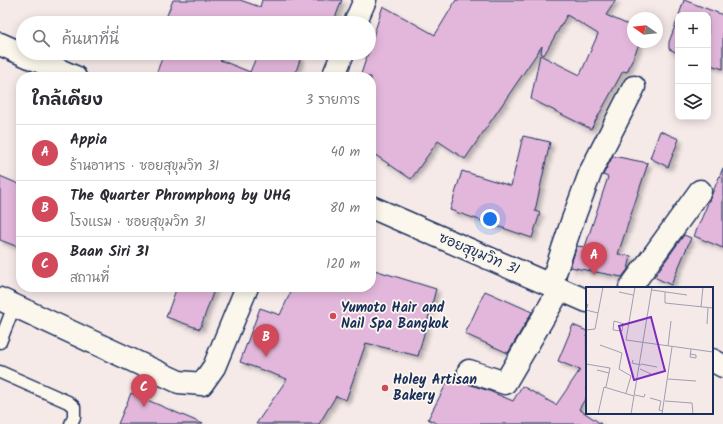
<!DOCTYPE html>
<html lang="th">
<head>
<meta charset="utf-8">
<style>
	body { margin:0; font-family:Kalam,"Playpen Sans Thai",sans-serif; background:#f2f2f3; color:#2b2b33 }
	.controls { position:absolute; right:12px; top:12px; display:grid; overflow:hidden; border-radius:8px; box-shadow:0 2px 10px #0003 }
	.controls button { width:36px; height:36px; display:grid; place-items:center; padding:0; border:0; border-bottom:1px solid #e1e1e2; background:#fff; color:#2b2b33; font:20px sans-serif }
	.compass { position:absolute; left:627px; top:12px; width:36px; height:36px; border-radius:50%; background:#fff; box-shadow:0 2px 10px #0003; rotate:285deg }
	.you { position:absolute; left:490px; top:219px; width:14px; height:14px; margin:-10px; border:3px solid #fff; border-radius:50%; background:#1a73e8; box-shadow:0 0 0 6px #1a73e833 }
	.badge { display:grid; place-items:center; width:26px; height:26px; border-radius:50%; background:#d1495b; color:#fff; font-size:13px; font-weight:700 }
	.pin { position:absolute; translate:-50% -33px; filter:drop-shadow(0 1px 2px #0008) }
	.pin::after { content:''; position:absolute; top:21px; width:14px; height:12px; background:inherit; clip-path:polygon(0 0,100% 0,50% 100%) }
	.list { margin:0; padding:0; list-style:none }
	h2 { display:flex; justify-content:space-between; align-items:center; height:52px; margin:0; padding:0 16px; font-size:17px }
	h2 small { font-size:13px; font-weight:400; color:#7c7c81 }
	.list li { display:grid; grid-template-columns:26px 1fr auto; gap:12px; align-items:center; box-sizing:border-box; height:56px; padding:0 16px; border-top:1px solid #e1e1e2 }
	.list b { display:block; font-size:15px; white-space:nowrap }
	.list p { margin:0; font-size:13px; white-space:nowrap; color:#7c7c81 }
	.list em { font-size:13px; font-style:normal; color:#7c7c81 }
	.icon { flex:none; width:22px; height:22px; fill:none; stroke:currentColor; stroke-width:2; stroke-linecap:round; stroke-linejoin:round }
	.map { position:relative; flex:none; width:723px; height:424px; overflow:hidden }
	.search { position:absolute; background:#fff; box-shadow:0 2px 10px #0003; left:16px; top:16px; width:360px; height:44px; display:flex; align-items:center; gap:10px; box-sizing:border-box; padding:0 14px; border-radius:22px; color:#7c7c81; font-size:15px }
	.panel { position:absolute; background:#fff; box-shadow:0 2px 10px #0003; left:16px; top:72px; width:360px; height:220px; border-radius:16px }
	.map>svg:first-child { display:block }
	.building { fill:#e3b7db; stroke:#1b2f5e; filter:url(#shadow) }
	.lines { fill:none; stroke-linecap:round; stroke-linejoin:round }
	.lane-casing { stroke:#1b2f5e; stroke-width:15 }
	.street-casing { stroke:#1b2f5e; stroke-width:25 }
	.lane { stroke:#fbf7ec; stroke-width:12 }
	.street { stroke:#fbf7ec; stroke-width:22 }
	.poi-dot { fill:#d1495b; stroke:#fbf7ec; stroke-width:1.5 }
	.labels { text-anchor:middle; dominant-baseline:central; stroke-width:3.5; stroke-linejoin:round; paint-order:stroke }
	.street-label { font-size:14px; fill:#1b2f5e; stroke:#fbf7ec }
	.poi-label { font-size:14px; font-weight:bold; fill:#1b2f5e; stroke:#fbf7ec; text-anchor:start }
	.inset-road { fill:none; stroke:#9e9fb1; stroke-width:1 }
	.view { fill:#7b2cbf; fill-opacity:0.15; stroke:#7b2cbf; stroke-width:2 }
	.inset-edge { fill:none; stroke:#1b2f5e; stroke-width:2 }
</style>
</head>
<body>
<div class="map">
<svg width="723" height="424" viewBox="0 0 723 424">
	<defs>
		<filter id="shadow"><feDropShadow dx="3.5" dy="3.5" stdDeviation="2" flood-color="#0004"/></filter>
	</defs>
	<rect width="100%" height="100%" fill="#f6eae9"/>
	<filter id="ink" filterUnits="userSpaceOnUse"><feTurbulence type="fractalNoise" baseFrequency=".025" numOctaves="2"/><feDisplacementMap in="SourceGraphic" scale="8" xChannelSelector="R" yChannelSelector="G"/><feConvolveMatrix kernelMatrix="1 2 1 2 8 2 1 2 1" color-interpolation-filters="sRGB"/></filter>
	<g filter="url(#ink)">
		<g class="building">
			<polygon points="173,0 240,0 260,7 262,0 342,0 333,23 164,23"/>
			<polygon points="456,0 616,0 606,15 633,27 633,42 640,42 627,72 623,71 591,129 531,99 540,55 580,75 598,34 567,15 544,55 541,53 542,46 465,159 438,141 411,179 371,152 371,77 360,77 368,53 369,53 369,49 383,6 435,35"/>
			<polygon points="684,0 723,15 723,69 708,64 708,15 679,15"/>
			<polygon points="678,18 678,53 669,49 669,42"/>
			<polygon points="164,53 222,53 220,60 250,72 258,53 290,53 301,57 294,77 155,77"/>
			<polygon points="660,131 679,139 668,167 650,158"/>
			<polygon points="523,136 550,142 535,211 540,213 532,238 450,210 462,171 511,186"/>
			<polygon points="613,156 648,163 618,254 631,256 628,269 622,277 570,267 577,246 585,247 608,177 603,175"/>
			<polygon points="723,168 723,248 694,236"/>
			<polygon points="0,176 21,185 21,248 0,240"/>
			<polygon points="684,235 691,238 671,285 654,277"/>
			<polygon points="371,269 436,289 418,356 366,343 346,400 336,396 319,424 256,424 287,379 240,362 260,308 280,315 293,287 371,287"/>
			<polygon points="177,287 215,287 200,329 166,317"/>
			<polygon points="485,291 532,312 508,353 465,334"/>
			<polygon points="573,325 587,331 587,396 579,409 601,424 438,424 428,419 451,375 459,379 465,383 489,391 513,401 522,386 556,405 580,370 558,361"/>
			<polygon points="131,393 203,424 118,424"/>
		</g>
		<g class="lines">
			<defs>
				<g id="lane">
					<polyline points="0,342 14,306"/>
					<polyline points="0,372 68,402 74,407 74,417 71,424"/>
				</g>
				<g id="street">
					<polyline points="355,23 365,0"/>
					<polyline points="0,44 75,77"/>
					<polyline points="333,77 343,53"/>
					<polyline points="371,207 587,301"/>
					<polyline points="551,285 572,222 591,171 634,87"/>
					<polyline points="630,288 700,191"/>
					<polyline points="0,299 179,382 202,384 214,367 247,287"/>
					<polyline points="712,360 723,366"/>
					<polyline points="469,371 505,383 560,289"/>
				</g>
			</defs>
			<use href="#lane" class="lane-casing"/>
			<use href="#street" class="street-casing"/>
			<use href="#lane" class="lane"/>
			<use href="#street" class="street"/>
		</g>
	</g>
	<g class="poi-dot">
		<circle cx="333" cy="316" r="4"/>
		<circle cx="385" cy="388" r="4"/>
	</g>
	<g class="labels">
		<g class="street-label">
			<text transform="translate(479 254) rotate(23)">ซอยสุขุมวิท 31</text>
		</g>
		<g class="poi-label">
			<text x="341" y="308">Yumoto Hair and<tspan x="341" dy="16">Nail Spa Bangkok</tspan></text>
			<text x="393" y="380">Holey Artisan<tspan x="393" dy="16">Bakery</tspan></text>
		</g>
	</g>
	<g transform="translate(586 287)">
		<rect width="127" height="127" fill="#f6eae9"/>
		<path class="inset-road" d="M49,0L40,53L127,65M66,3L101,8M33,5L47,8M79,5V16L127,21M2,17L0,23L12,26M115,20L117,0M37,37L36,44L27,43L28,34L42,38M121,37L122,21M0,43L9,42L17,0M14,58L36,66L33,82L45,89L40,106M82,59L85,34M104,67L110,68V71L104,70L105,62M47,73L46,76L55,78M0,77L24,81L20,100M55,77L71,80M54,82L65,87M11,83L23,86M82,92L110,94M49,108L58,110L59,107M64,111L75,114L73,123L77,124M79,114L106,116L107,127M12,127L18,100L48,109M45,127L66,0M76,127L86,60"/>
		<path class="view" d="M65,30L79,84L48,93L33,39Z"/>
		<rect width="127" height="127" class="inset-edge"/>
	</g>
</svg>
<div class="controls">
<button>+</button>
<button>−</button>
<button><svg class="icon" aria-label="layers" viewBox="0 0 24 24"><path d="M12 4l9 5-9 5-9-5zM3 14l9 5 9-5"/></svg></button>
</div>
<svg class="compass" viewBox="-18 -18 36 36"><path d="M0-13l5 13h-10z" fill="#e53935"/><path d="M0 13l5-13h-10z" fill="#7c7c81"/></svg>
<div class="you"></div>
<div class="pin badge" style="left:594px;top:275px">A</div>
<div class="pin badge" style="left:266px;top:357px">B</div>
<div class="pin badge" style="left:144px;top:407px">C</div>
<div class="search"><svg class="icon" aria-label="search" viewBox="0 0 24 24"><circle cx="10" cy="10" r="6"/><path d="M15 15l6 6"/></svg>ค้นหาที่นี่</div>
<section class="panel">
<h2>ใกล้เคียง<small>3 รายการ</small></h2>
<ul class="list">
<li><span class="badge">A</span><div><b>Appia</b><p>ร้านอาหาร · ซอยสุขุมวิท 31</p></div><em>40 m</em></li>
<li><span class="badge">B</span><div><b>The Quarter Phromphong by UHG</b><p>โรงแรม · ซอยสุขุมวิท 31</p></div><em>80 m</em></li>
<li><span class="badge">C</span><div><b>Baan Siri 31</b><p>สถานที่</p></div><em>120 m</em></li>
</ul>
</section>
</div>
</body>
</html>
